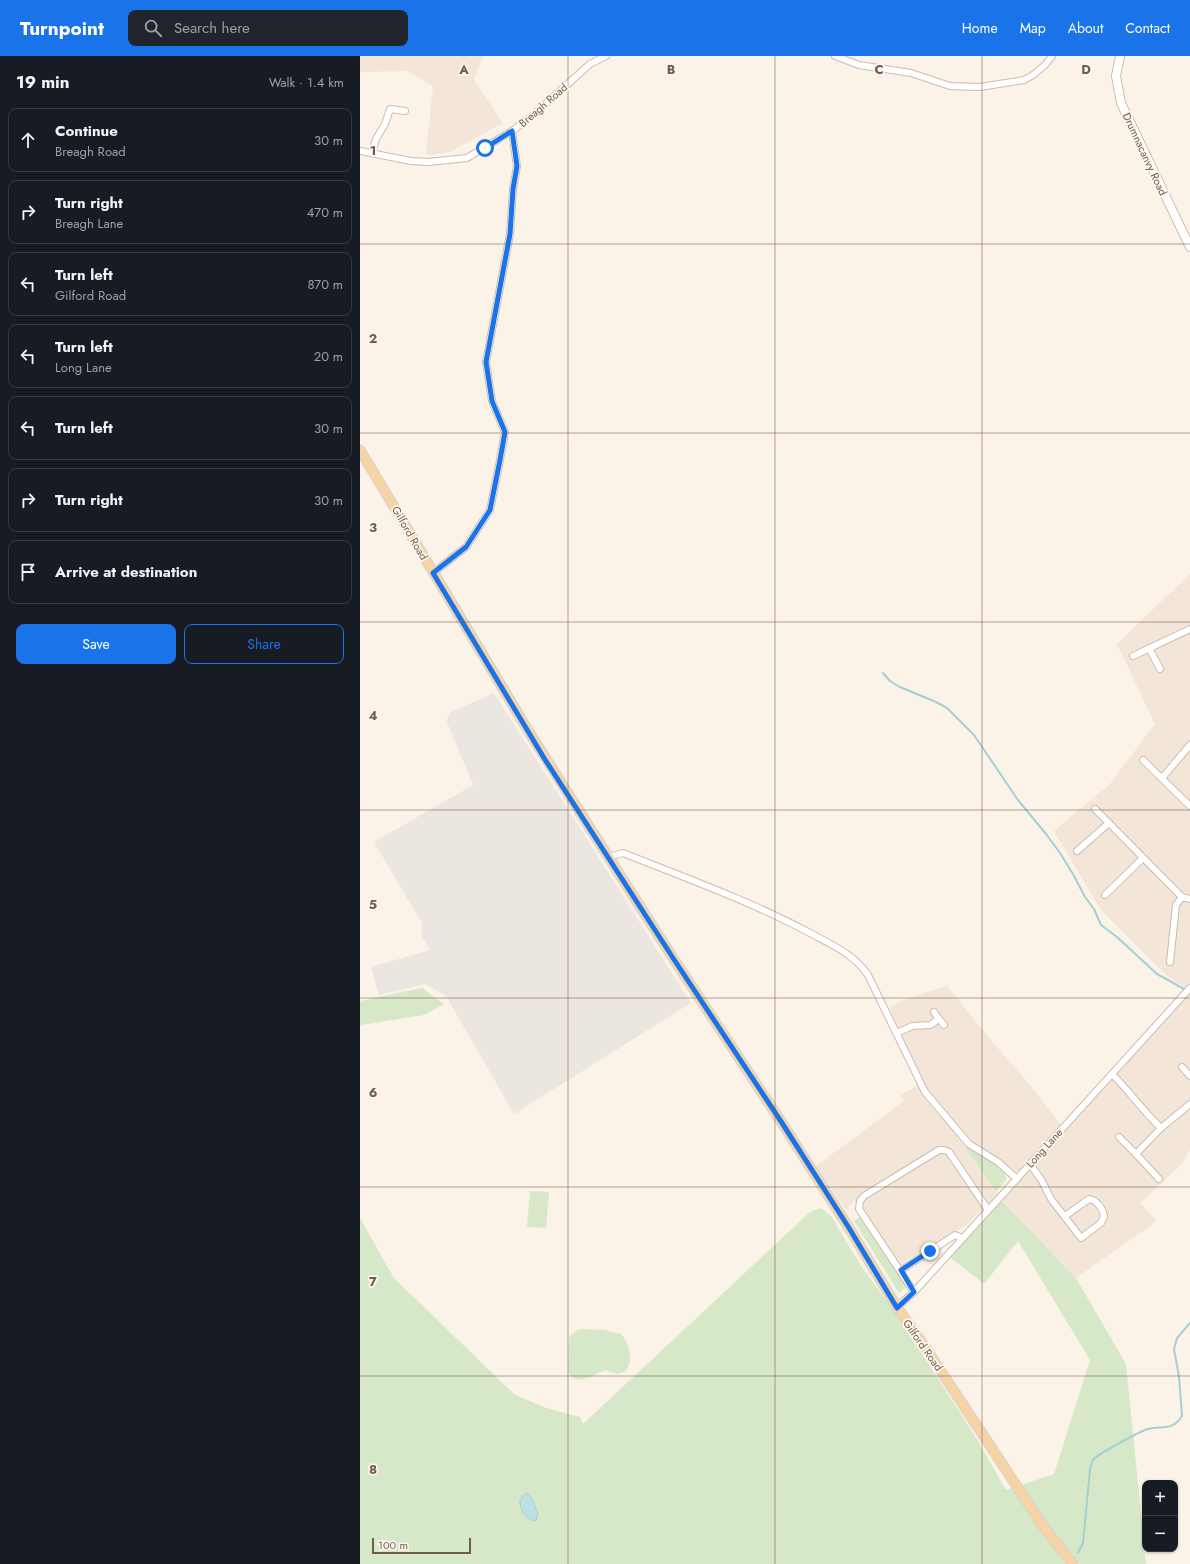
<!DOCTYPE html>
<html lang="en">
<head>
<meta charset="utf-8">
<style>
	body { margin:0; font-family:Jost,sans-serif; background:#20242c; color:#f1f3f6 }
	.controls { position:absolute; right:12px; bottom:12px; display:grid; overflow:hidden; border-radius:8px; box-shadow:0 1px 3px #0004 }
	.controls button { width:36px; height:36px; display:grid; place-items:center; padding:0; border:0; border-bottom:1px solid #363941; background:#171b24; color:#f1f3f6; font:20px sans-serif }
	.scale { position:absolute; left:12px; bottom:10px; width:99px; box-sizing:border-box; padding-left:4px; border:2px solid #745a4d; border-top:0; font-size:11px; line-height:14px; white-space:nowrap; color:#745a4d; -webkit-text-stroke:3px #fef7ef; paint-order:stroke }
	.stop { position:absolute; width:12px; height:12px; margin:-9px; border:3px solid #1a73e8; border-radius:50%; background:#fff }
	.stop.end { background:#1a73e8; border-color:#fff; box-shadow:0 1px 4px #0008 }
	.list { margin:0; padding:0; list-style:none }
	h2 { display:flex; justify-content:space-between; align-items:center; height:52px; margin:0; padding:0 16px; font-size:17px }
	h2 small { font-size:13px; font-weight:400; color:#9ea1a6 }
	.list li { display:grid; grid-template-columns:26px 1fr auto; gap:12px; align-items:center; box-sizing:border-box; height:64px; margin:0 8px 8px; padding:0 8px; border:1px solid #363941; border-radius:8px }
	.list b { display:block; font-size:15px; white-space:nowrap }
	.list p { margin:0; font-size:13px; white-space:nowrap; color:#9ea1a6 }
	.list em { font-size:13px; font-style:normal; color:#9ea1a6 }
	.actions { display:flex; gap:8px; padding:12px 16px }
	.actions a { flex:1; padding:9px 0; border:1px solid #1a73e8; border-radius:8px; text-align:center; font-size:14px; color:#1a73e8 }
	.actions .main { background:#1a73e8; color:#fff }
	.icon { flex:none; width:22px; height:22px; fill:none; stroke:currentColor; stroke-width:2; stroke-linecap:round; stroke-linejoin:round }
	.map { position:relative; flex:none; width:830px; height:1508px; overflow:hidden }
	header { display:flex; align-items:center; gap:24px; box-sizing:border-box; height:56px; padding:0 20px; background:#1a73e8; color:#fff }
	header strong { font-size:19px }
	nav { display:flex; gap:22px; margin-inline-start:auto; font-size:14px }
	.search { width:280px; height:36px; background:#20242c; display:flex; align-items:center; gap:10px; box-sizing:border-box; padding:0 14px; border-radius:8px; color:#9ea1a6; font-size:15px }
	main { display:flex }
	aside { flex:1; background:#171b24 }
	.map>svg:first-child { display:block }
	.residential { fill:#f3e5d7 }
	.industrial { fill:#ece6e1 }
	.green { fill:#d6e8c7 }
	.water { fill:#bde0e4; stroke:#a4d0d5 }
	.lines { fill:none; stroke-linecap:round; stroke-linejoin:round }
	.stream { stroke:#a4d0d5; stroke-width:2 }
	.minor-casing { stroke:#cdbbaf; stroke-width:8 }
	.secondary-casing { stroke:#d1bdaf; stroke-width:10 }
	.primary-casing { stroke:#d8d1cd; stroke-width:11 }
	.minor { stroke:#fff; stroke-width:6 }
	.secondary { stroke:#fff; stroke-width:8 }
	.primary { stroke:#f6d4a5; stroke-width:9 }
	.route { stroke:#1a73e8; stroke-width:5 }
	.grid { fill:none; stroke:#745a4d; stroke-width:1; stroke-opacity:0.55 }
	.labels { text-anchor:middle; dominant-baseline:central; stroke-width:3.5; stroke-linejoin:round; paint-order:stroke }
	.street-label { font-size:11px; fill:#745a4d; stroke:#fef7ef }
	.grid-label { font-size:13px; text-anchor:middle; font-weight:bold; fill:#745a4d; stroke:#fef7ef; stroke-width:3.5; stroke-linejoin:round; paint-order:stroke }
</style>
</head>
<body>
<header>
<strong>Turnpoint</strong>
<div class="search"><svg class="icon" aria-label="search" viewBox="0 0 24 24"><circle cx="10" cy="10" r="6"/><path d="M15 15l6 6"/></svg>Search here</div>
<nav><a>Home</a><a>Map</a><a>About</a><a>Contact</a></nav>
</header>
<main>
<aside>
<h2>19 min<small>Walk · 1.4 km</small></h2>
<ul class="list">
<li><svg class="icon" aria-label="ahead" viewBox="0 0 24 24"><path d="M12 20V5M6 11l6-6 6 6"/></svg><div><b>Continue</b><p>Breagh Road</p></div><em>30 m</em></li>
<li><svg class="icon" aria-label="right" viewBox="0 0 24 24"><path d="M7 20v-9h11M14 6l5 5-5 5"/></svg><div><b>Turn right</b><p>Breagh Lane</p></div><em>470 m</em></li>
<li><svg class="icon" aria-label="left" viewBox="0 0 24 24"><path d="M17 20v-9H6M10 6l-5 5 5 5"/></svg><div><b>Turn left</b><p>Gilford Road</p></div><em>870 m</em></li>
<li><svg class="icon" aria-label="left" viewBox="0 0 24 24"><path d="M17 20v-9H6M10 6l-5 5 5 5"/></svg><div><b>Turn left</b><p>Long Lane</p></div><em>20 m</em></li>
<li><svg class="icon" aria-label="left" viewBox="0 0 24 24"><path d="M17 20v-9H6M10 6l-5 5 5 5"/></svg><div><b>Turn left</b></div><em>30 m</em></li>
<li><svg class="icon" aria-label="right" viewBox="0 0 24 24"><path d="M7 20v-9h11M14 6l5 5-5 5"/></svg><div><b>Turn right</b></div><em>30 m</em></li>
<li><svg class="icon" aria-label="arrive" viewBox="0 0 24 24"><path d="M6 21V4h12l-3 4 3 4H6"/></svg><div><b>Arrive at destination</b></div></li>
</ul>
<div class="actions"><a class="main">Save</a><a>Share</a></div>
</aside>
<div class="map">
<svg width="830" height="1508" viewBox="0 0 830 1508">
	<rect width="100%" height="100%" fill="#fbf3e8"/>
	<g class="residential">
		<polygon points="0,0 123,0 114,24 143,67 90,96 66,99 73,30 47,15 0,16"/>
		<polygon points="830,518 830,934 807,920 741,854 694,775 750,728 795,668 757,588"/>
		<polygon points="587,930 634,988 666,1024 701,1069 659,1115 652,1115 635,1100 612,1087 577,1046 567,1032 537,970 530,952 543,944"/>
		<polygon points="830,938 830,1094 822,1108 780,1147 797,1165 716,1222 639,1142 648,1135 708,1071"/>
		<polygon points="558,1029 565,1042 596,1078 638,1138 605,1170 535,1211 494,1144 486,1154 456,1110 544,1045 541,1039"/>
	</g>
	<polygon class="industrial" points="134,637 331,947 154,1058 86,940 66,928 19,939 11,911 70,894 61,879 62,867 14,786 113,729 87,666 88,660 91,656"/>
	<g class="green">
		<polygon points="62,932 84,948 64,959 0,969 0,945"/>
		<path d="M605,1091C617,1095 647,1112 646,1124L636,1136Z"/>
		<polygon points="170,1135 189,1136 186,1172 167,1171"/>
		<polygon points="639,1142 716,1222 766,1308 786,1508 720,1508 688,1484 709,1508 0,1508 0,1162 34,1222 154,1338 186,1352 220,1361 223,1368 450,1156 461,1152 471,1160 501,1210 537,1259 615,1380 646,1434 694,1418 730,1304 658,1185 624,1228 587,1199"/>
		<polygon points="501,1160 547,1230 539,1237 494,1165"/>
		<path d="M222,1273L244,1274L261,1278C270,1288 274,1306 265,1316L257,1318L245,1314C234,1318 215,1333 208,1315L209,1281L217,1274Z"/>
	</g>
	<path class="water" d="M166,1437L171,1441L178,1458L176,1465C165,1464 159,1453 160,1443Z"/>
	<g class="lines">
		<g class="stream">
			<polyline points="523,617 530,625 540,631 576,646 587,652 614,679 658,744 686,778 700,797 713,818 725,841 734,853 741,869 757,881 797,918 826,934"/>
			<path d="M718,1497L723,1487L730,1413C731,1410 732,1406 733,1404C737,1398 781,1375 788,1373C802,1369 812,1376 822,1360L819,1321L814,1293L817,1282L830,1267"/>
		</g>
		<defs>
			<g id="minor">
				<polyline points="475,0 499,9 551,17 590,30 620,31 664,24 673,19 685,9 692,0"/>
				<polyline points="0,95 51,105 68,106 107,102 152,75 171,61 230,8 246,0"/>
				<polyline points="12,97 16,83 25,68 30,53 45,55"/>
				<polyline points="73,517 106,491 130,454 140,404 145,376 132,345 126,306 150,178 153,133 157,110 152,75"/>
				<polyline points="789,592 800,613"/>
				<polyline points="773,600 830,573"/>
				<polyline points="783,704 830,750"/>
				<polyline points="802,722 830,689"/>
				<polyline points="735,753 822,841 830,843"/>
				<polyline points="717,795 749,767"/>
				<path d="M248,801L263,797C326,822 390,845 450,877C472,889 494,898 508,919L565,1036L609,1088L638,1106L657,1123"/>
				<polyline points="745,839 783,802"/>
				<polyline points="810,906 816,849 822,841"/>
				<polyline points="579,963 584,969"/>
				<polyline points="537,977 552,970 570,969 579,963 574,956"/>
				<polyline points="822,1011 830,1020"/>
				<path d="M752,1018C769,1035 783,1055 801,1072L776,1098L759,1081"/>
				<polyline points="801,1072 830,1048"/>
				<polyline points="776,1098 799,1123"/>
				<path d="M670,1108L682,1125L691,1143L721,1182L741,1167L744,1160C743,1153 737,1144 729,1143L705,1160"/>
				<polyline points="541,1214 595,1179 603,1182"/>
				<polyline points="554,1236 499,1153 500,1145 504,1140 579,1094 584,1094 589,1096 628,1154"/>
				<polyline points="537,1251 554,1236 830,932"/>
			</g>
			<polyline id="secondary" points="760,0 756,20 761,47 830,191"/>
			<polyline id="primary" points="0,394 169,676 244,794 313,902 422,1067 489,1172 537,1251 565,1291 683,1470 713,1508"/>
		</defs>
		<use href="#minor" class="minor-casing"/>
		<use href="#secondary" class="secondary-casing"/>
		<use href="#primary" class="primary-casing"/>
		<use href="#minor" class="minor"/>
		<use href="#secondary" class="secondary"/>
		<use href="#primary" class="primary"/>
	</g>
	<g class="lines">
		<polyline class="route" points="125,92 152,75 157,110 153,133 150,178 126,306 132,345 145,376 140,404 130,454 106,491 73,517 184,702 313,902 422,1067 489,1172 537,1252 554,1236 541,1214 570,1195"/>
	</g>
	<path class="grid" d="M208,0V1508M415,0V1508M622,0V1508M0,188H830M0,377H830M0,566H830M0,754H830M0,942H830M0,1131H830M0,1320H830"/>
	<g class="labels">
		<g class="street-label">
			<text transform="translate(183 49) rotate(-41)">Breagh Road</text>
			<text transform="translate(785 98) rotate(65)">Drumnacanvy Road</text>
			<text transform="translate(50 477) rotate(60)">Gilford Road</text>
			<text transform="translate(684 1092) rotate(-48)">Long Lane</text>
			<text transform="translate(563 1289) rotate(55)">Gilford Road</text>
		</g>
	</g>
	<g class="grid-label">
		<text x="104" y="18">A</text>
		<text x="311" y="18">B</text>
		<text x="519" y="18">C</text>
		<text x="726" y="18">D</text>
		<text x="13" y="99">1</text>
		<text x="13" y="287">2</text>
		<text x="13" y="476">3</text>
		<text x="13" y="664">4</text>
		<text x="13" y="853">5</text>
		<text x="13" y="1041">6</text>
		<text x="13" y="1230">7</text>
		<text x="13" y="1418">8</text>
	</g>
</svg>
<div class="controls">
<button>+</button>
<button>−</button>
</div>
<div class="scale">100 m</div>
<div class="stop" style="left:125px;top:92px"></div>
<div class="stop end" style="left:570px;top:1195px"></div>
</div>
</main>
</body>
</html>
